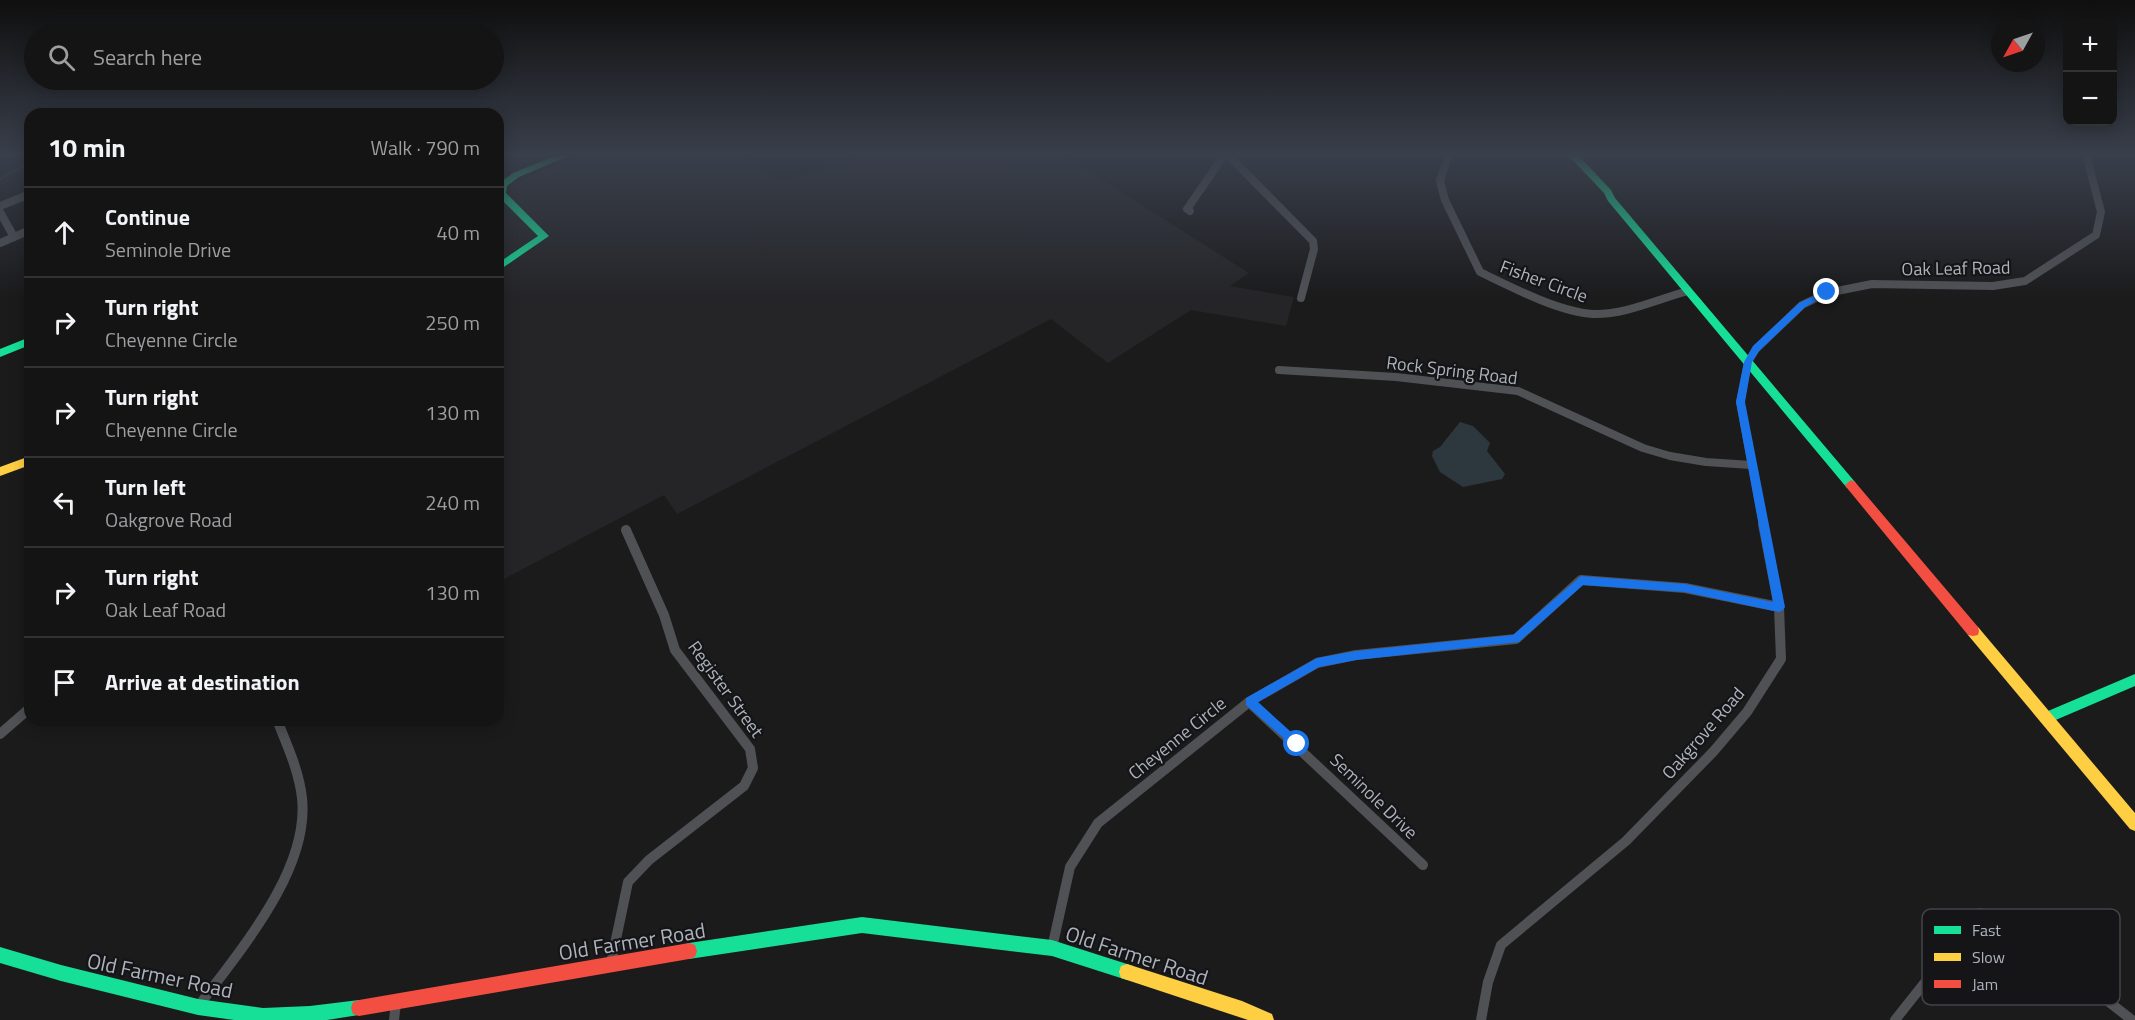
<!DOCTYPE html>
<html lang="en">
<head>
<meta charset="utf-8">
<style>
	body { margin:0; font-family:"Titillium Web",sans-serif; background:#212122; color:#f1f3f6 }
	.controls { position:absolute; right:18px; top:18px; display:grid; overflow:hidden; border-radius:12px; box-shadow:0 3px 15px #0003 }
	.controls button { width:54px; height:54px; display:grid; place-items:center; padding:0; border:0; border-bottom:2px solid #333334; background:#141415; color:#f1f3f6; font:30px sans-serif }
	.compass { position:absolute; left:1991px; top:18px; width:54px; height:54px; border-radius:50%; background:#141415; box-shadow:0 3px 15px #0003; rotate:230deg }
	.stop { position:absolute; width:18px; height:18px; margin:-14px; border:4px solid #1a73e8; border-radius:50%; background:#fff }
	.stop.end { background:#1a73e8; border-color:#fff; box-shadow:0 2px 6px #0008 }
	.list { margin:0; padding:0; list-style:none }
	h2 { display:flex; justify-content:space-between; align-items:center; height:78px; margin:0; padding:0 24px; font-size:26px }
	h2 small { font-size:20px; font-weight:400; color:#9d9ea0 }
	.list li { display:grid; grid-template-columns:39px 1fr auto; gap:18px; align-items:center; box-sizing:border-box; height:90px; padding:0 24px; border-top:2px solid #333334 }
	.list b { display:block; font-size:22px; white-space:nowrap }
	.list p { margin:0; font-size:20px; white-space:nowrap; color:#9d9ea0 }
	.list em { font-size:20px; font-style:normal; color:#9d9ea0 }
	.icon { flex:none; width:33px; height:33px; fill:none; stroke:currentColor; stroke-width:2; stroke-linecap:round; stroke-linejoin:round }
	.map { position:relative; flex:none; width:2135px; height:1020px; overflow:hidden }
	.search { position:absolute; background:#141415; box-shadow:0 3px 15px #0003; left:24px; top:24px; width:480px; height:66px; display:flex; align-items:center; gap:15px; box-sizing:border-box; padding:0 21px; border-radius:33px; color:#9d9ea0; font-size:22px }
	.panel { position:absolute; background:#141415; box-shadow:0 3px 15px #0003; left:24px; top:108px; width:480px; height:618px; border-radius:18px }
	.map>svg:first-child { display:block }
	.built { fill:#252528 }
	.water { fill:#2d383e }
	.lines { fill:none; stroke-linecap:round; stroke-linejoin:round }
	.stream { stroke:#2d383e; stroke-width:2 }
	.street-far1 { stroke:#4f5155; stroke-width:8 }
	.street { stroke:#4f5155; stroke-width:10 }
	.fast { fill:#16e098; fill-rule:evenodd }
	.slow { fill:#ffcf43; fill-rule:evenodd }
	.jam { fill:#f24e42; fill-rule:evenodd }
	.route { fill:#1a73e8 }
	.labels { text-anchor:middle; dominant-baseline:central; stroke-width:4.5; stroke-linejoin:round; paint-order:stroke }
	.street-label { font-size:18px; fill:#adb3bc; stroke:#151518 }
	.near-street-label { font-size:21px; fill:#adb3bc; stroke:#151518 }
	.key { fill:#151518; stroke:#434449; stroke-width:1.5 }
	.key-label { font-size:16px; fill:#adb3bc }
</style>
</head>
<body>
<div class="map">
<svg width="2135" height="1020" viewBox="0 0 2135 1020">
	<rect width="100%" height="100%" fill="#1b1b1c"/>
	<polygon class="built" points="583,154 742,154 780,182 852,159 847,154 1061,154 1249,273 1230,286 1294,297 1286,326 1191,310 1108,363 1051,319 677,514 664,495 498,582 498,173 516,182"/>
	<polygon class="water" points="1460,422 1473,426 1490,443 1487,451 1505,474 1502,479 1463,487 1440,472 1432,456 1433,451 1440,447"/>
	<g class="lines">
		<polyline class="stream" points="0,179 30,162"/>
		<g class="street-far1">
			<polyline points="1227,154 1313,241 1314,249 1301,298"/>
			<path d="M1449,154L1440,181L1445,200L1480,272C1511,287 1559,312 1593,314C1625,315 1658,299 1688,291"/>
			<polyline points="0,206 30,194"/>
			<polyline points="1190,211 1187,209 1225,154"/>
			<polyline points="0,212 14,237"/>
			<polyline points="0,243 30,230"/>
			<polyline points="1279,370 1396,377 1518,391 1643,448 1670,456 1706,462 1751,465"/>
			<polyline points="1763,525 1740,402 1748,362 1756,349 1802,305 1827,293 1872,284 1993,286 2025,281 2096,235 2101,212 2086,154"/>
		</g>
		<g class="street">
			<polyline points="1249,702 1423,865"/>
			<polyline points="0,734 30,708"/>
			<polyline points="1052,948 1070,867 1098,823 1249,702 1317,663 1356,655 1516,639 1581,580 1685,588 1779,607"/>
			<polyline points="611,963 628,882 649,860 744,786 753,768 750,749 675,650 664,615 626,530"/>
			<path d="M198,1007C238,952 310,871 302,798C299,771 287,745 277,720"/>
			<polyline points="394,1020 396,1003"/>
			<polyline points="1481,1020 1488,982 1501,945 1626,841 1713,752 1747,712 1781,659 1779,607 1763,524"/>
			<polyline points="1895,1020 1980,913 2004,920 2132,1020"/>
		</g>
		<g class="fast">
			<polygon points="498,154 509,154 498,160"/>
			<polygon points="560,154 573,154 519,177 507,186 506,193 549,236 498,271 498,263 538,236 498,196 498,184 513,173"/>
			<polygon points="1567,154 1577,154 1611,190 1615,198 1855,482 1857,485 1855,488 1847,488 1608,201 1604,193"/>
			<polygon points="30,337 30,345 0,357 0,349"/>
			<polygon points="2135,674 2135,686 2051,722 2046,724 2041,722 2039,718 2041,714"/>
			<polygon points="862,917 1052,940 1127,964 1133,966 1135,972 1133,978 1127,980 1052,956 862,933 689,959 683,957 681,951 683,945 689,943"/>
			<polygon points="0,947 61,965 198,999 263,1008 310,1006 359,1000 365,1002 367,1008 365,1014 327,1020 234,1020 198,1015 61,981 0,963"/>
		</g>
		<g class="slow">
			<polygon points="30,456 30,465 0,476 0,467"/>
			<polygon points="1973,626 1978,627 2135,813 2135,831 2130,829 1968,635 1967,631 1968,627"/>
			<polygon points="1127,964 1242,1001 1272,1014 1274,1020 1248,1020 1127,980 1121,978 1119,972 1121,966"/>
		</g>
		<g class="jam">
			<polygon points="1851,480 1855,482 1978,627 1979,631 1978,635 1973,636 1968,635 1847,488 1845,485"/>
			<polygon points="689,943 695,945 697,951 695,957 689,959 359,1016 353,1014 351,1008 353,1002 359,1000"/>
		</g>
	</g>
	<linearGradient id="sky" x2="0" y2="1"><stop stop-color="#0f0f0f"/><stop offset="0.52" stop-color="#393f4b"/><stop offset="1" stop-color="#393f4b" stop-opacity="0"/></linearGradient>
	<rect width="2135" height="297" fill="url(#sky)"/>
	<polygon class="route" points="1825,291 1832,292 1805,307 1759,351 1752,362 1745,402 1785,607 1783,610 1779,612 1685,592 1583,585 1519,642 1356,660 1319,667 1258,702 1301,741 1301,748 1297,750 1246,705 1246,698 1317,658 1356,651 1513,635 1581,576 1685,584 1773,602 1736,402 1744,362 1753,346 1799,303"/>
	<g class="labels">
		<g class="street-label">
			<text transform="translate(1956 268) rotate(-1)">Oak Leaf Road</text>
			<text transform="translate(1544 281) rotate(20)">Fisher Circle</text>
			<text transform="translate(1452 370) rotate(7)">Rock Spring Road</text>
			<text transform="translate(726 689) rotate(54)">Register Street</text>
			<text transform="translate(1703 733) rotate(-49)">Oakgrove Road</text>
			<text transform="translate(1177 738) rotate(-39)">Cheyenne Circle</text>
			<text transform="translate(1374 796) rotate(44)">Seminole Drive</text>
		</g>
		<g class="near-street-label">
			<text transform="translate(632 941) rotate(-9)">Old Farmer Road</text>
			<text transform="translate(1137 955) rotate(18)">Old Farmer Road</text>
			<text transform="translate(160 975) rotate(12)">Old Farmer Road</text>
		</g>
	</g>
	<rect x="1922" y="909" width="198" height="96" rx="9" class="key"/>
	<rect x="1934" y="926" width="27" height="8" fill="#16e098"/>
	<rect x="1934" y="953" width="27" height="8" fill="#ffcf43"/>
	<rect x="1934" y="980" width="27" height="8" fill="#f24e42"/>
	<g class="key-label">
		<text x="1972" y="936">Fast</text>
		<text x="1972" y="963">Slow</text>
		<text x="1972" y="990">Jam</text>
	</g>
</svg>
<div class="controls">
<button>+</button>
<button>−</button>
</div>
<svg class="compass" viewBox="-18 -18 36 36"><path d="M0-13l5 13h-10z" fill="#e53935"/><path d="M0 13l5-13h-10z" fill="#9d9ea0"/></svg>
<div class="stop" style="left:1297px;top:744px"></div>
<div class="stop end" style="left:1827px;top:292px"></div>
<div class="search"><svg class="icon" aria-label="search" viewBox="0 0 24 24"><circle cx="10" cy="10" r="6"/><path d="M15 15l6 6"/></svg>Search here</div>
<section class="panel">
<h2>10 min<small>Walk · 790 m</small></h2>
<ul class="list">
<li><svg class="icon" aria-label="ahead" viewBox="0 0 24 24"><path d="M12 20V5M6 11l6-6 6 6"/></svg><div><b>Continue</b><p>Seminole Drive</p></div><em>40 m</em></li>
<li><svg class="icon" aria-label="right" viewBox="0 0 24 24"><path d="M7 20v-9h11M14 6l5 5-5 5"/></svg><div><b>Turn right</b><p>Cheyenne Circle</p></div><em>250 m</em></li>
<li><svg class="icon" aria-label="right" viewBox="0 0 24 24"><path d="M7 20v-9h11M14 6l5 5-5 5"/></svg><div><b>Turn right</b><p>Cheyenne Circle</p></div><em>130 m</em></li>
<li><svg class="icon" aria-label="left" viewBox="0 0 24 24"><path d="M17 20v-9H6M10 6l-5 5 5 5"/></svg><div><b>Turn left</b><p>Oakgrove Road</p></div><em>240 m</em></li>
<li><svg class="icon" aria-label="right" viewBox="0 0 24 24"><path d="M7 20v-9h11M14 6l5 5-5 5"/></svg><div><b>Turn right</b><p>Oak Leaf Road</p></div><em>130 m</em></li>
<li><svg class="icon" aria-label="arrive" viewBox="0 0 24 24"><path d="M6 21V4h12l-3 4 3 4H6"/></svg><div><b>Arrive at destination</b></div></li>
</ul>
</section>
</div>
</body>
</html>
